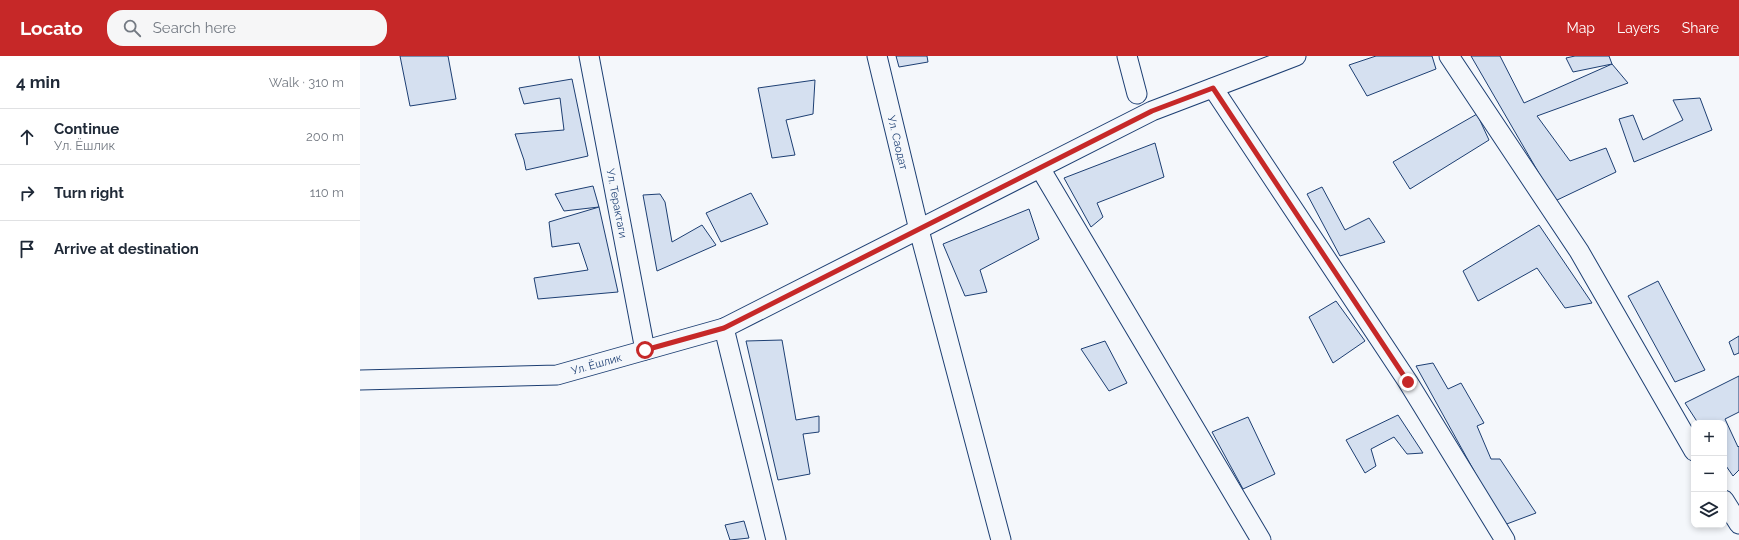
<!DOCTYPE html>
<html lang="en">
<head>
<meta charset="utf-8">
<style>
	body { margin:0; font-family:Raleway,sans-serif; background:#f6f6f7; color:#1f2937 }
	.controls { position:absolute; right:12px; bottom:12px; display:grid; overflow:hidden; border-radius:8px; box-shadow:0 2px 6px #0003 }
	.controls button { width:36px; height:36px; display:grid; place-items:center; padding:0; border:0; border-bottom:1px solid #e0e1e3; background:#fff; color:#1f2937; font:20px sans-serif }
	.stop { position:absolute; width:12px; height:12px; margin:-9px; border:3px solid #c62828; border-radius:50%; background:#fff }
	.stop.end { background:#c62828; border-color:#fff; box-shadow:0 1px 4px #0008 }
	.list { margin:0; padding:0; list-style:none }
	h2 { display:flex; justify-content:space-between; align-items:center; height:52px; margin:0; padding:0 16px; font-size:17px }
	h2 small { font-size:13px; font-weight:400; color:#747a83 }
	.list li { display:grid; grid-template-columns:26px 1fr auto; gap:12px; align-items:center; box-sizing:border-box; height:56px; padding:0 16px; border-top:1px solid #e0e1e3 }
	.list b { display:block; font-size:15px; white-space:nowrap }
	.list p { margin:0; font-size:13px; white-space:nowrap; color:#747a83 }
	.list em { font-size:13px; font-style:normal; color:#747a83 }
	.icon { flex:none; width:22px; height:22px; fill:none; stroke:currentColor; stroke-width:2; stroke-linecap:round; stroke-linejoin:round }
	.map { position:relative; flex:none; width:1379px; height:484px; overflow:hidden }
	header { display:flex; align-items:center; gap:24px; box-sizing:border-box; height:56px; padding:0 20px; background:#c62828; color:#fff }
	header strong { font-size:19px }
	nav { display:flex; gap:22px; margin-inline-start:auto; font-size:14px }
	.search { width:280px; height:36px; background:#f6f6f7; display:flex; align-items:center; gap:10px; box-sizing:border-box; padding:0 14px; border-radius:16px; color:#747a83; font-size:15px }
	main { display:flex }
	aside { flex:1; background:#fff }
	.map>svg:first-child { display:block }
	.building { fill:#d5e0f0; stroke:#1d3f73 }
	.lines { fill:none; stroke-linecap:round; stroke-linejoin:round }
	.street-casing { stroke:#1d3f73; stroke-width:21 }
	.street { stroke:#f4f7fb; stroke-width:19 }
	.route { stroke:#c62828; stroke-width:5 }
	.labels { text-anchor:middle; dominant-baseline:central; stroke-width:3; stroke-linejoin:round; paint-order:stroke }
	.street-label { font-size:11px; fill:#1d3f73; stroke:#f4f7fb }
</style>
</head>
<body>
<header>
<strong>Locato</strong>
<div class="search"><svg class="icon" aria-label="search" viewBox="0 0 24 24"><circle cx="10" cy="10" r="6"/><path d="M15 15l6 6"/></svg>Search here</div>
<nav><a>Map</a><a>Layers</a><a>Share</a></nav>
</header>
<main>
<aside>
<h2>4 min<small>Walk · 310 m</small></h2>
<ul class="list">
<li><svg class="icon" aria-label="ahead" viewBox="0 0 24 24"><path d="M12 20V5M6 11l6-6 6 6"/></svg><div><b>Continue</b><p>Ул. Ёшлик</p></div><em>200 m</em></li>
<li><svg class="icon" aria-label="right" viewBox="0 0 24 24"><path d="M7 20v-9h11M14 6l5 5-5 5"/></svg><div><b>Turn right</b></div><em>110 m</em></li>
<li><svg class="icon" aria-label="arrive" viewBox="0 0 24 24"><path d="M6 21V4h12l-3 4 3 4H6"/></svg><div><b>Arrive at destination</b></div></li>
</ul>
</aside>
<div class="map">
<svg width="1379" height="484" viewBox="0 0 1379 484">
	<rect width="100%" height="100%" fill="#f4f7fb"/>
	<g class="building">
		<polygon points="40,0 88,0 96,43 50,50"/>
		<polygon points="536,0 567,0 568,6 539,11"/>
		<polygon points="1016,0 1072,0 1076,13 1007,40 989,9"/>
		<polygon points="1111,0 1140,0 1164,47 1252,8 1268,27 1177,60 1210,105 1246,92 1256,116 1195,145"/>
		<polygon points="1215,0 1249,0 1252,8 1213,16 1206,2"/>
		<polygon points="212,23 228,100 166,114 164,104 155,78 204,74 200,42 164,48 159,32"/>
		<polygon points="455,24 453,58 426,64 435,99 412,102 398,32"/>
		<polygon points="1340,42 1352,74 1274,106 1259,63 1273,59 1283,84 1323,64 1313,44"/>
		<polygon points="1117,58 1129,84 1050,133 1033,106"/>
		<polygon points="795,87 804,121 737,147 743,161 731,171 704,122"/>
		<polygon points="233,130 239,151 204,155 195,138"/>
		<polygon points="962,131 985,174 1009,162 1025,186 980,200 947,138"/>
		<polygon points="391,137 408,168 361,186 346,157"/>
		<polygon points="300,138 305,146 312,186 342,169 356,189 297,215 283,139"/>
		<polygon points="239,151 258,236 178,243 174,222 228,214 219,187 192,191 189,166"/>
		<polygon points="669,153 679,183 620,214 627,236 605,240 583,188"/>
		<polygon points="1179,169 1232,247 1205,252 1177,212 1118,245 1103,215"/>
		<polygon points="1298,225 1345,314 1315,326 1268,240"/>
		<polygon points="976,245 1005,285 973,307 949,261"/>
		<polygon points="1379,280 1379,297 1374,299 1369,286"/>
		<polygon points="422,284 436,364 459,360 459,376 443,378 450,418 418,424 386,285"/>
		<polygon points="745,285 767,327 749,335 721,293"/>
		<polygon points="1073,307 1088,333 1101,327 1124,367 1117,370 1131,403 1140,403 1176,457 1144,469 1056,310"/>
		<polygon points="1379,320 1379,356 1365,363 1378,391 1379,390 1379,414 1373,420 1364,407 1364,367 1338,367 1325,347"/>
		<polygon points="1038,359 1063,397 1047,398 1034,381 1011,393 1016,410 1005,417 986,384"/>
		<polygon points="888,361 915,418 883,433 852,376"/>
		<polygon points="384,465 389,482 370,484 365,469"/>
	</g>
	<g class="lines">
		<defs>
			<g id="street">
				<path id="s1" d="M229,0L285,294"/>
				<path id="s2" d="M517,0L559,174L641,484"/>
				<polyline points="767,0 777,38"/>
				<polyline points="1089,0 1219,195 1334,395"/>
				<polyline points="853,32 1048,326 1145,484"/>
				<polyline points="680,112 901,484"/>
				<polyline points="364,272 416,484"/>
				<path id="s3" d="M0,324L197,319L364,272L792,55L936,0"/>
				<polyline points="1364,444 1379,468"/>
			</g>
		</defs>
		<use href="#street" class="street-casing"/>
		<use href="#street" class="street"/>
	</g>
	<g class="lines">
		<polyline class="route" points="285,294 364,272 792,55 853,32 1048,326"/>
	</g>
	<g class="labels">
		<g class="street-label">
			<text stroke="none"><textPath href="#s2" startOffset="89">Ул. Саодат</textPath></text>
			<text stroke="none"><textPath href="#s1" startOffset="150">Ул. Терактаги</textPath></text>
			<text stroke="none"><textPath href="#s3" startOffset="238">Ул. Ёшлик</textPath></text>
		</g>
	</g>
</svg>
<div class="controls">
<button>+</button>
<button>−</button>
<button><svg class="icon" aria-label="layers" viewBox="0 0 24 24"><path d="M12 4l9 5-9 5-9-5zM3 14l9 5 9-5"/></svg></button>
</div>
<div class="stop" style="left:285px;top:294px"></div>
<div class="stop end" style="left:1048px;top:326px"></div>
</div>
</main>
</body>
</html>
